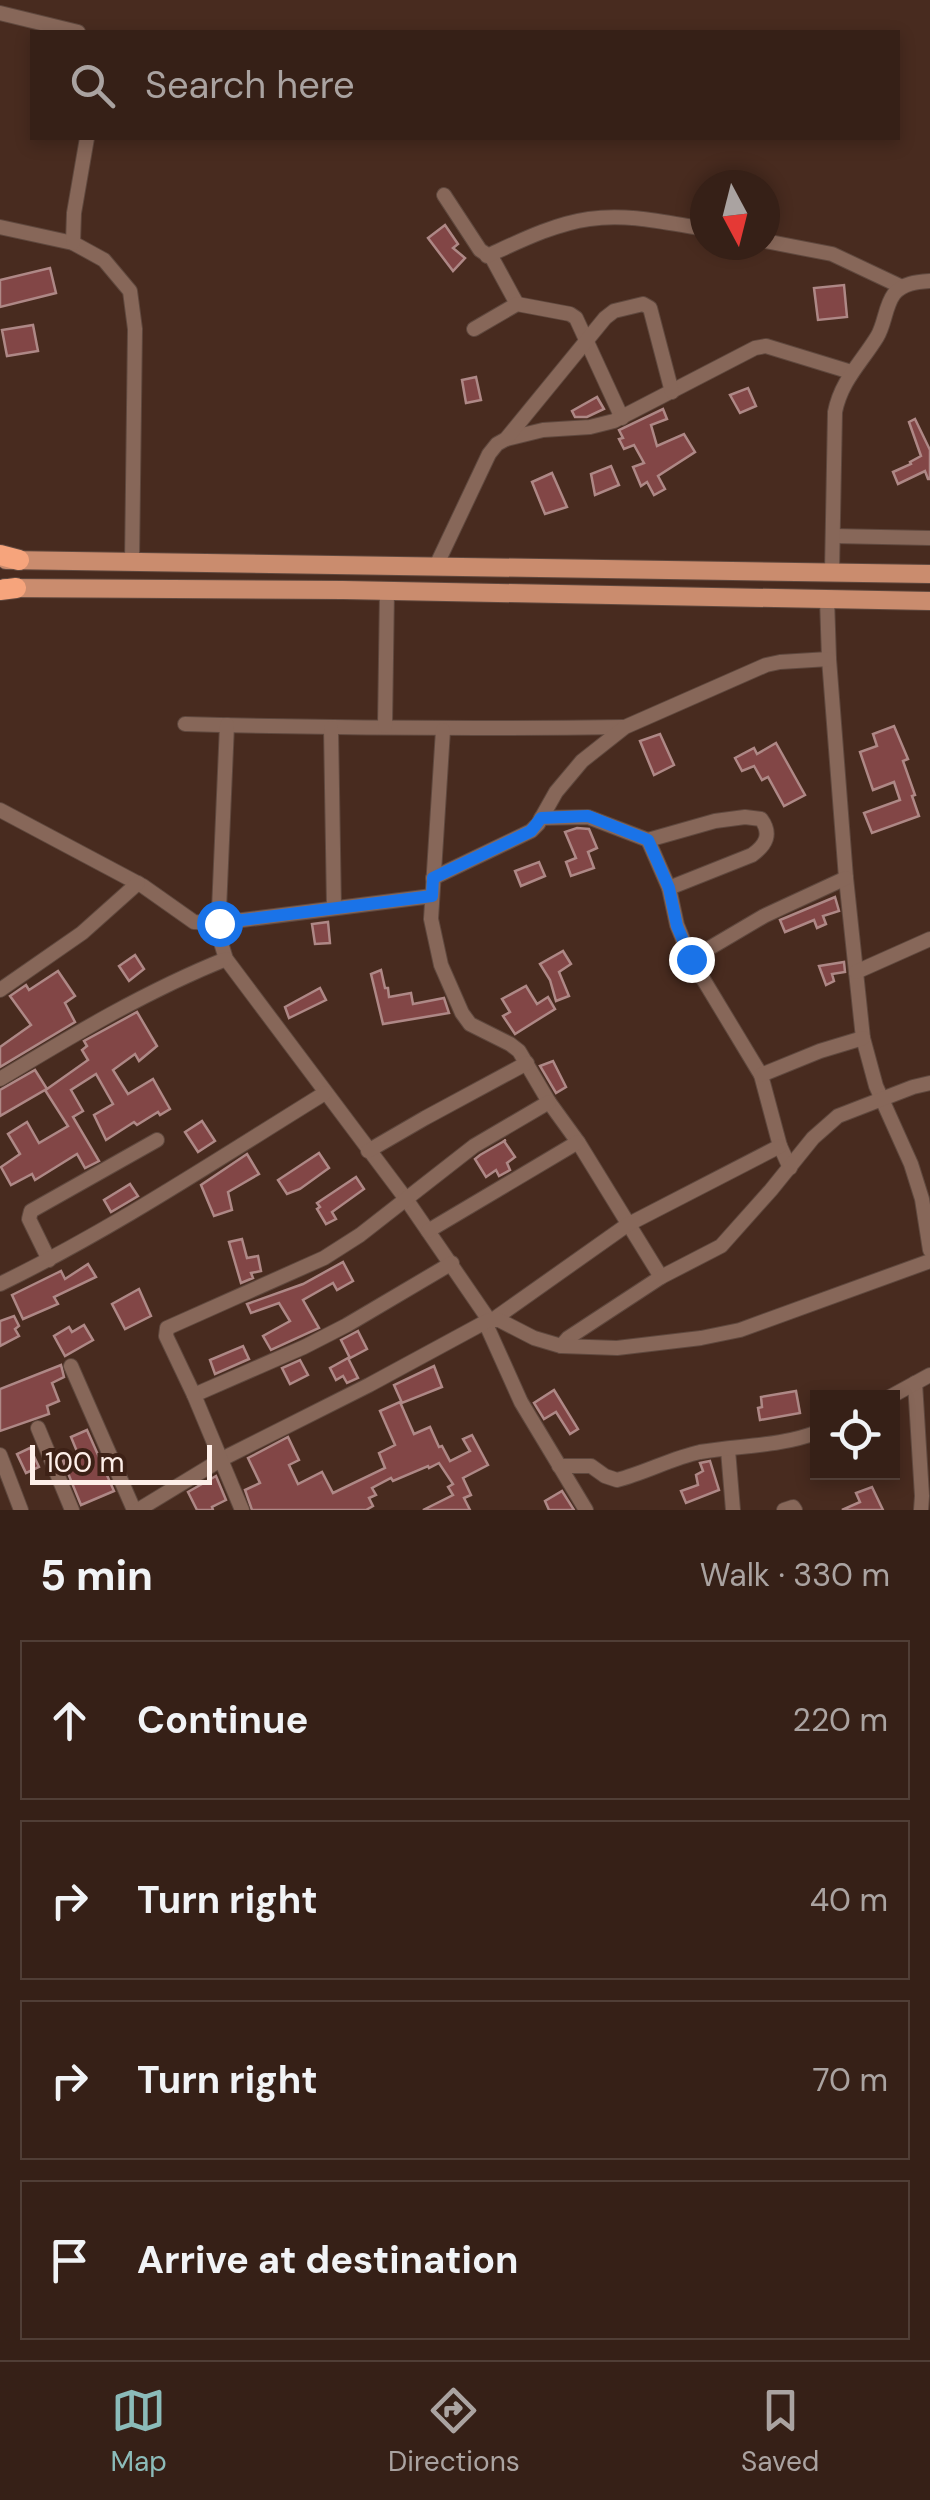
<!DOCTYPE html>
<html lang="en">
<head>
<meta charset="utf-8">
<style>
	body { margin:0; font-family:"DM Sans",sans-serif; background:#412d24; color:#f1f3f6 }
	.controls { position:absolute; right:30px; bottom:30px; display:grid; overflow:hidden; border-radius:0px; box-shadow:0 5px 15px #0003 }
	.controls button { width:90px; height:90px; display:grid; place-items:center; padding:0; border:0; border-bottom:2px solid #503e36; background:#362017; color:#f1f3f6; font:50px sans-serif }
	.compass { position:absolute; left:690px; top:170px; width:90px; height:90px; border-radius:50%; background:#362017; box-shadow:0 5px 15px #0003; rotate:173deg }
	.scale { position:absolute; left:30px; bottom:25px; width:182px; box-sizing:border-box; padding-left:10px; border:5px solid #feefe9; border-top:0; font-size:28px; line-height:35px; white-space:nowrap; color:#feefe9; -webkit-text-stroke:8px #3d2116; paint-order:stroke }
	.stop { position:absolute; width:30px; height:30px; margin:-22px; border:8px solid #1a73e8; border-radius:50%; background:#fff }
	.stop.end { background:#1a73e8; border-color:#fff; box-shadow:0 2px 10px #0008 }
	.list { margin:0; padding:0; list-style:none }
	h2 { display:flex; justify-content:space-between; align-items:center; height:130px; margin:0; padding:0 40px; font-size:42px }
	h2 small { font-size:32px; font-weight:400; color:#aaa3a1 }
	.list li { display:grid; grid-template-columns:65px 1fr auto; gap:30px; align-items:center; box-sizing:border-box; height:160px; margin:0 20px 20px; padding:0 20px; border:2px solid #503e36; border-radius:0px }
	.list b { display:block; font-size:38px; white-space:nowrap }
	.list em { font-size:32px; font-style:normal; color:#aaa3a1 }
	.icon { flex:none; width:55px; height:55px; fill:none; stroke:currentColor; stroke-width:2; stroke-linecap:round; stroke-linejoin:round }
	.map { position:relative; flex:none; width:930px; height:1510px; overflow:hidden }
	.search { position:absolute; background:#362017; box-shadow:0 5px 15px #0003; left:30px; right:30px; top:30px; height:110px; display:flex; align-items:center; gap:25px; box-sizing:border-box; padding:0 35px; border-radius:0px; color:#aaa3a1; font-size:38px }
	.sheet { height:850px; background:#362017 }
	nav { display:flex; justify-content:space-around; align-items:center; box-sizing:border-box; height:140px; border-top:2px solid #503e36; background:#362017; font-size:28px; color:#aaa3a1 }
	nav a { display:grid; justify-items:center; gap:5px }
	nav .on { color:#8bbbb9 }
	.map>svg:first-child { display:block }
	.building { fill:#824646; stroke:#ae8886; stroke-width:2.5 }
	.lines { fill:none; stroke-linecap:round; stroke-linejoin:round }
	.minor-casing { stroke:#5f483e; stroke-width:16 }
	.major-casing { stroke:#5f483e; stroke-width:20 }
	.highway-casing { stroke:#5f483e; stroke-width:22 }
	.minor { stroke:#876759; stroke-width:14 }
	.major { stroke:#ca8c6e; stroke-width:18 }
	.highway { stroke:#f6a47c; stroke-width:20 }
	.route { stroke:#1a73e8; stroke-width:12 }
</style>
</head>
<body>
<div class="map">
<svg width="930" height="1510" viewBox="0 0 930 1510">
	<rect width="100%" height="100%" fill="#482b1f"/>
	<g class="building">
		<polygon points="445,225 458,244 453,248 465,258 453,271 428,238"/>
		<polygon points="50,268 56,293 0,307 0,280"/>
		<polygon points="844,285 847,317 818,320 814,288"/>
		<polygon points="33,325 38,351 7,356 2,330"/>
		<polygon points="476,377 481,400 466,403 462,380"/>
		<polygon points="748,388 756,406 740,413 730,395"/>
		<polygon points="597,397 604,409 587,417 575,417 572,411"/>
		<polygon points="663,409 667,419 651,425 657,446 684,434 695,452 658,476 665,489 654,495 647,482 641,486 633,467 644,463 634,445 624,449 619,439 623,438 619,430"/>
		<polygon points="915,419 930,450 930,479 928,479 925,471 898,484 893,472 911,464 910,462 921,456 909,422"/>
		<polygon points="611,466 619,485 595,495 591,474"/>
		<polygon points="552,473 567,507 545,514 532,482"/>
		<polygon points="894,726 908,759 903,761 915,795 912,796 919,816 872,833 864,813 900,800 894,782 873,790 860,752 877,746 873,734"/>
		<polygon points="660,734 674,765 654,775 640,741"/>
		<polygon points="776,743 805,795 784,806 768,777 762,780 754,766 742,771 735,758 754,748 757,754"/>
		<polygon points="577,828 589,829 597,848 588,852 594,868 571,876 566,862 576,858 565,832"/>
		<polygon points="539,862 545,876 521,886 515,871"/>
		<polygon points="835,897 839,911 823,916 826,924 817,928 814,920 785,932 780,920"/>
		<polygon points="328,922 330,943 315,944 312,924"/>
		<polygon points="563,951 571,964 559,972 569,996 556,1001 550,980 540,964"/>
		<polygon points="135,955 144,969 129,981 119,966"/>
		<polygon points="844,962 845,972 832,974 834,981 826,985 819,966"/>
		<polygon points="381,970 385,988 388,988 389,997 411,993 413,1004 444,998 449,1013 383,1024 371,974"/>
		<polygon points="58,971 75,996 65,1003 75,1022 0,1067 0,1047 31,1025 10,996 26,985 29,990"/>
		<polygon points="526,986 537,1004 548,997 555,1009 515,1034 503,1016 510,1012 502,999"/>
		<polygon points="320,988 326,1000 289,1018 285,1007"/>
		<polygon points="137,1012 157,1046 139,1061 135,1054 113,1070 128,1094 153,1079 170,1109 160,1115 158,1112 137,1125 134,1122 106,1140 94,1115 113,1104 96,1074 71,1090 83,1111 73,1117 99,1161 85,1168 77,1154 35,1180 32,1174 11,1185 1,1167 20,1154 8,1134 27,1122 39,1143 68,1126 45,1090 0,1116 0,1090 35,1070 47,1089 88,1060 82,1050 87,1046 84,1041"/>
		<polygon points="553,1061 566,1087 556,1093 540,1066"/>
		<polygon points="202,1121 215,1141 198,1152 185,1132"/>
		<polygon points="506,1140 504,1141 515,1157 507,1163 510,1170 499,1176 496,1170 486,1177 475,1159 480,1155"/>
		<polygon points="319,1153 329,1168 300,1189 287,1194 278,1180"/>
		<polygon points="247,1154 259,1174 228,1192 232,1210 214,1216 201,1185"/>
		<polygon points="356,1177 364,1189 332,1212 336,1219 326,1224 317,1209 320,1207 317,1203"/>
		<polygon points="130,1184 138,1196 111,1212 104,1200"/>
		<polygon points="242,1239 247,1258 258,1256 261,1271 251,1273 253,1278 241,1283 229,1242"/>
		<polygon points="343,1262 353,1281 337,1290 333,1283 303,1300 319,1328 271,1350 263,1336 290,1321 279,1303 251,1313 247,1304 303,1284"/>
		<polygon points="88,1264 96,1277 54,1297 58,1304 23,1319 12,1295 61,1271 65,1279"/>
		<polygon points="139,1289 151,1316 125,1329 112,1304"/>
		<polygon points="14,1316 19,1326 15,1329 19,1336 0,1346 0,1321"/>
		<polygon points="84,1325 93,1340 65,1356 54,1336 69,1327 72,1332"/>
		<polygon points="358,1331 367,1349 350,1358 341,1340"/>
		<polygon points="243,1346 249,1359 215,1374 210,1360"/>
		<polygon points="348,1358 358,1378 347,1383 343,1376 336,1380 330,1368"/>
		<polygon points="300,1360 308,1375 290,1384 282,1368"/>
		<polygon points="61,1365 64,1377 52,1383 59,1401 47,1406 49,1414 0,1431 0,1389"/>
		<polygon points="434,1366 442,1387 402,1403 394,1385"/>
		<polygon points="554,1390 578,1429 570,1434 556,1412 544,1419 534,1403"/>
		<polygon points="796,1391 800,1413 760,1420 758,1408 762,1407 761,1397"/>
		<polygon points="400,1402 414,1434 430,1427 439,1447 442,1446 450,1461 470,1451 463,1439 472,1435 488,1465 463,1478 471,1495 464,1498 470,1510 423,1510 453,1495 448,1487 453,1484 439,1463 429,1468 428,1466 393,1481 391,1478 372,1488 376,1495 369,1498 373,1506 366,1510 252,1510 245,1490 260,1483 248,1458 288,1437 299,1460 289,1465 298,1484 322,1472 333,1493 385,1468 379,1453 395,1445 380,1411"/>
		<polygon points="87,1430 114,1491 81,1505 63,1461 78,1454 71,1437"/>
		<polygon points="30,1448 39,1467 26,1473 17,1454"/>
		<polygon points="710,1461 719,1490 686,1503 681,1491 698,1485 696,1475 703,1471 700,1463"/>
		<polygon points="216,1476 226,1500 212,1507 213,1510 197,1510 188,1492"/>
		<polygon points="872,1487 883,1510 842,1510 860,1502 856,1493"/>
		<polygon points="562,1491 574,1510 549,1510 545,1501"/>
	</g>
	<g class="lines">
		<defs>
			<g id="minor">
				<polyline points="0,13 78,32"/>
				<polyline points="444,195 480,250 492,258 517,304"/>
				<polyline points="0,227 73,243 104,260 130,291 135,329 132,563"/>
				<polyline points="765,241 832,254 902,287"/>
				<polyline points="73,243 74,213 87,138"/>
				<path d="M487,256C520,241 554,224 589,219C628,213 667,223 705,229"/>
				<polyline points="474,329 517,304 570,314 576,318 622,418"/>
				<polyline points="506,439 543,430 590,427 614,421 755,348 766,346 851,372"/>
				<polyline points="833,536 930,538"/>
				<polyline points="436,566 489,454 497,444 506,439 605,318 614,311 643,304 650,308 672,392"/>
				<path d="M832,572L835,412C841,381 861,363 877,337C885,324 885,306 894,294C903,283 917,282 930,281"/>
				<polyline points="827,599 829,659 846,878 863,1038 876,1086 911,1164 922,1199 930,1250"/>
				<path d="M185,724C332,728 478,729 624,727"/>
				<polyline points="227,725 218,933 226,959 406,1199 489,1320"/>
				<polyline points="385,726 387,591"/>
				<polyline points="331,728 334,908"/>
				<polyline points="443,730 431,919 441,965 462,1013 470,1024 510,1044 519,1051 549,1102 578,1142 661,1277"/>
				<polyline points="0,810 143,886 194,922 219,923 432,896"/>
				<path d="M541,818L588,817L648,840L715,821L745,817L761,819C772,834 766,845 752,855L669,888"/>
				<polyline points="648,840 669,888 677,925 691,959 761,1075 780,1146 790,1168"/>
				<polyline points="433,878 531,831 538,824 556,792 582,761 625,727 766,665 780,662 829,659"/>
				<polyline points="691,959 764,916 846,878"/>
				<polyline points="856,972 930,939"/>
				<polyline points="0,990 82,933 138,883"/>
				<polyline points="761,1075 820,1051 863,1038"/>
				<path d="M0,1079C73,1035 146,991 226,959"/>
				<polyline points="368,1151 425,1118 527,1063"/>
				<polyline points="428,1231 578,1142"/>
				<polyline points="49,1260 29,1219 31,1211 157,1140"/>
				<path d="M0,1284C113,1229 218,1159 325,1093"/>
				<polyline points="494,1319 627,1225 780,1146"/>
				<polyline points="485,1322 521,1402 586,1510"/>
				<polyline points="561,1346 568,1338 661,1277 721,1246 771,1190 813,1138 838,1116 913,1087 930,1083"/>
				<polyline points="71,1366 134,1510"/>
				<polyline points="915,1383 922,1496 921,1510"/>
				<polyline points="194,1395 304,1347 347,1325 452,1263"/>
				<polyline points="888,1398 930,1375"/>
				<polyline points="38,1428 72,1510"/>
				<polyline points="728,1450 733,1510"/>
				<polyline points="0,1455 21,1510"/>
				<path d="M559,1466H591L605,1476L617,1480C645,1473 672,1458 700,1452C740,1445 779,1447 818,1432"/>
				<polyline points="138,1510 222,1459 369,1385 489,1320 499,1320 534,1338 561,1346 617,1348 701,1338 740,1330 930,1261"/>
				<polyline points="242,1510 194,1395 166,1336 167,1328 324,1258 360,1235 474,1146 549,1102"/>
				<polyline points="784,1510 793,1507 795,1510"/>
			</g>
			<g id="major">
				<polyline points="6,560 930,574"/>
				<polyline points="5,588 343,590 930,601"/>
			</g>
			<g id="highway">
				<polyline points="0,555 19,560"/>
				<polyline points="0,590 16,588"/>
			</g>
		</defs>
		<use href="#minor" class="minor-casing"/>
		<use href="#major" class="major-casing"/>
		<use href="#highway" class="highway-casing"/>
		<use href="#minor" class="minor"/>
		<use href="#major" class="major"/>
		<use href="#highway" class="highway"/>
	</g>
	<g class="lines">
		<polyline class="route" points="219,923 432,896 433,878 531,831 541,818 588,816 648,840 669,888 677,926 691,959"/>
	</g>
</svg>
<div class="controls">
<button><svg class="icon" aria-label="locate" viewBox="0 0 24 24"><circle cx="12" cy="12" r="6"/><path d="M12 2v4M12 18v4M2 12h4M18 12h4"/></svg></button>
</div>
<svg class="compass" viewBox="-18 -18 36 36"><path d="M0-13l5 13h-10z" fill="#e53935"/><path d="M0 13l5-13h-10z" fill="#aaa3a1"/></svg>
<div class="scale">100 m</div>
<div class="stop" style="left:219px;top:923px"></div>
<div class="stop end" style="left:691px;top:959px"></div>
<div class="search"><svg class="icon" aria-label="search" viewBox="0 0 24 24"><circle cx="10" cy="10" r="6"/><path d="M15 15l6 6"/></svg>Search here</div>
</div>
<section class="sheet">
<h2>5 min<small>Walk · 330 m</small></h2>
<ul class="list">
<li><svg class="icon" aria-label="ahead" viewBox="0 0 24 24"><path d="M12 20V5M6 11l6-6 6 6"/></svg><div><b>Continue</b></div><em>220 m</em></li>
<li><svg class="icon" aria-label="right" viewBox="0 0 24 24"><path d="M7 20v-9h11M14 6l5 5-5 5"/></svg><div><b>Turn right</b></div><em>40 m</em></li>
<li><svg class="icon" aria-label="right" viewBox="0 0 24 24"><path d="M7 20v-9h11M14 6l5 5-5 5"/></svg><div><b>Turn right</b></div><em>70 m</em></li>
<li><svg class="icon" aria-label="arrive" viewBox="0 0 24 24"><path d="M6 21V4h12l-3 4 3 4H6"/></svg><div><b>Arrive at destination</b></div></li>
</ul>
</section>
<nav>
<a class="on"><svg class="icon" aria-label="map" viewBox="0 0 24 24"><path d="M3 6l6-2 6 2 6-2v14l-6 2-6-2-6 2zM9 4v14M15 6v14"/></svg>Map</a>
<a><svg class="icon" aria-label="directions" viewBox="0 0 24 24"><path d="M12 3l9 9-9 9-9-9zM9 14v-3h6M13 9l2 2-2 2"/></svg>Directions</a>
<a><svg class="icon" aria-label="saved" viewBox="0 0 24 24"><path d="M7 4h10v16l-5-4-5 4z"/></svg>Saved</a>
</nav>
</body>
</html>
